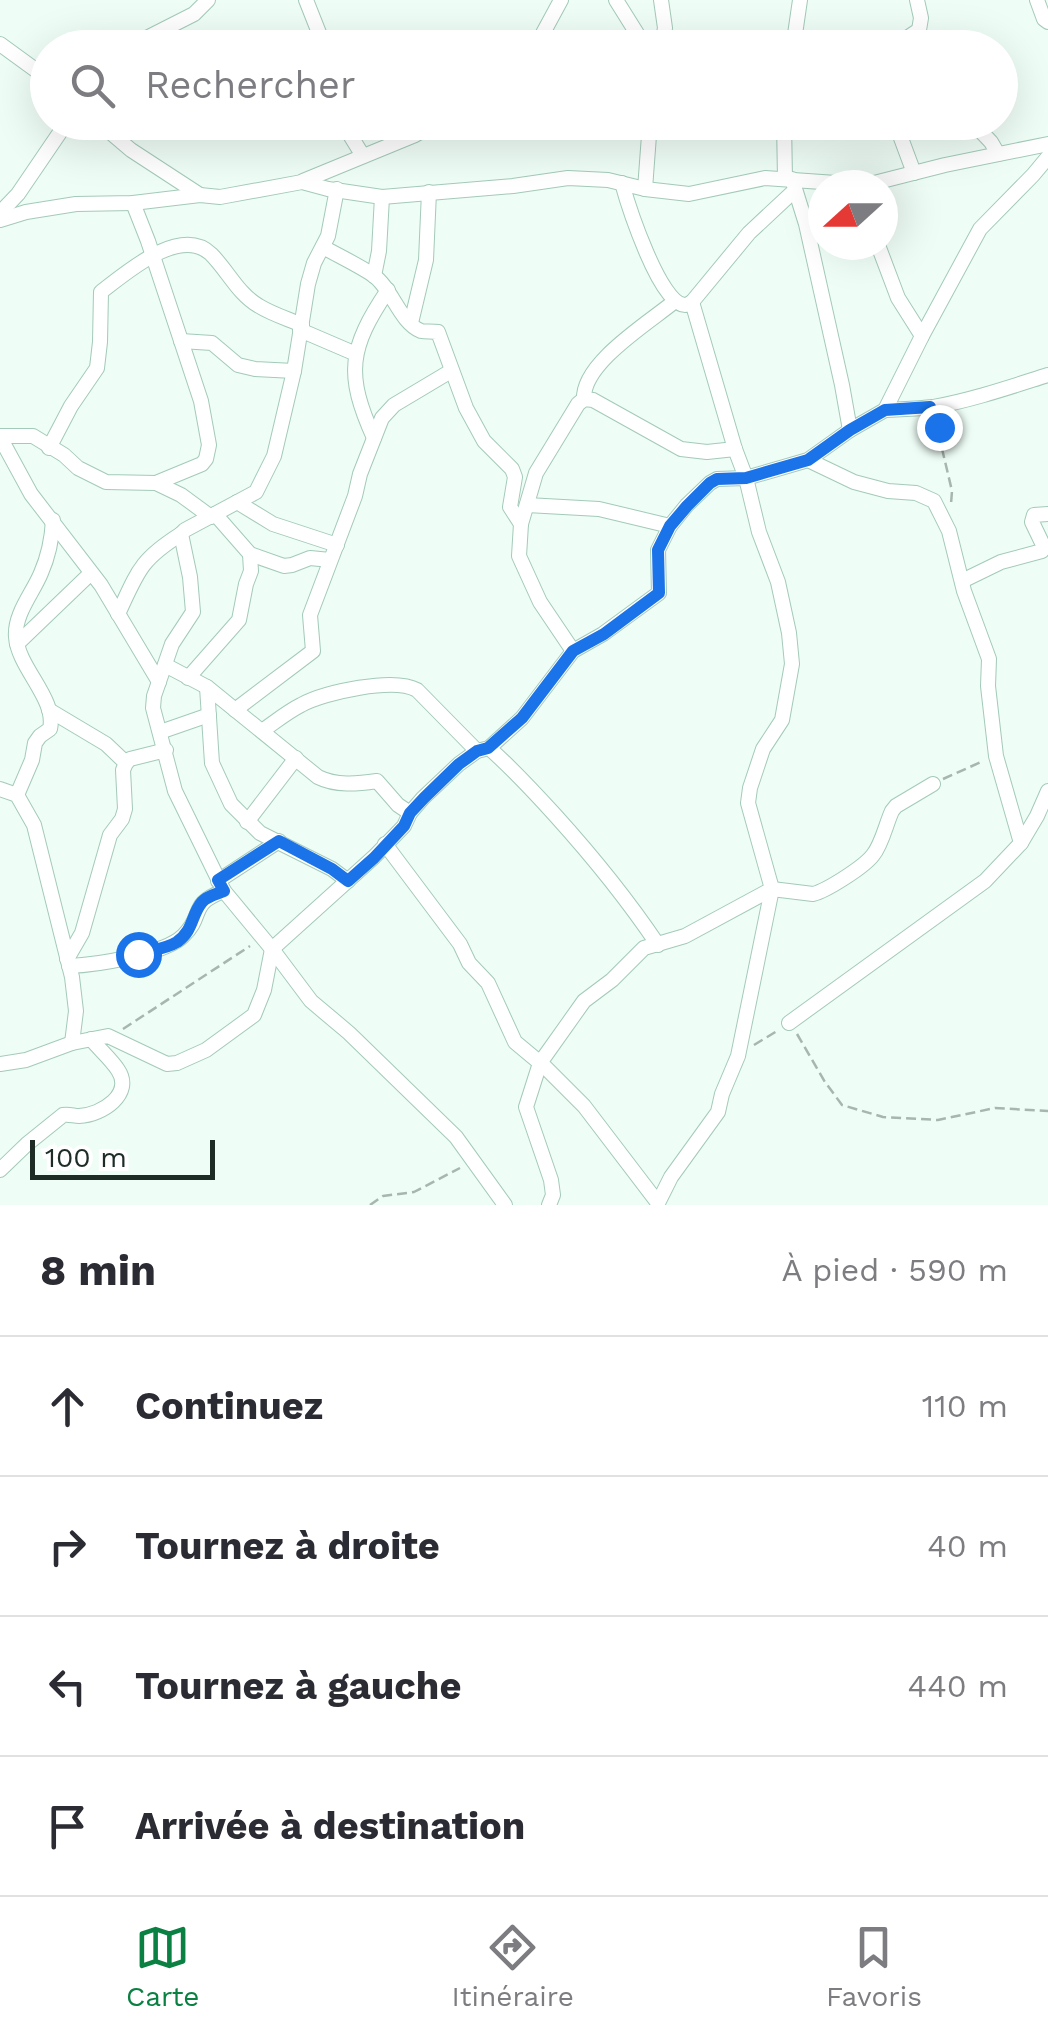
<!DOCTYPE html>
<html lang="fr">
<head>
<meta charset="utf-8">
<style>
	body { margin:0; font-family:"Work Sans",sans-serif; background:#f7f7f7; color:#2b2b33 }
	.compass { position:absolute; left:808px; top:170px; width:90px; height:90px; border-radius:50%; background:#fff; box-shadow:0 10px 40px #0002; rotate:249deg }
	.scale { position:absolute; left:30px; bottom:25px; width:185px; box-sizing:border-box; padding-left:10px; border:5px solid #1d2d26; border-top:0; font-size:28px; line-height:35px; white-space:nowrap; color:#1d2d26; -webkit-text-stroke:8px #fff; paint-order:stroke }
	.stop { position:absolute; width:30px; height:30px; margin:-22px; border:8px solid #1a73e8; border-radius:50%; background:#fff }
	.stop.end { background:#1a73e8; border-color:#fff; box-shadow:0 2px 10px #0008 }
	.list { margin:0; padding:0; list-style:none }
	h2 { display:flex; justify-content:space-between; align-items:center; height:130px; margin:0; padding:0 40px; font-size:42px }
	h2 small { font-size:32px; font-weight:400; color:#7c7c81 }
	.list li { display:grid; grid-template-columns:65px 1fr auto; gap:30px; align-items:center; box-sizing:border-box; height:140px; padding:0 40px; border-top:2px solid #e1e1e2 }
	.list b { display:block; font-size:38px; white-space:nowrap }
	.list em { font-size:32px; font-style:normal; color:#7c7c81 }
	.icon { flex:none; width:55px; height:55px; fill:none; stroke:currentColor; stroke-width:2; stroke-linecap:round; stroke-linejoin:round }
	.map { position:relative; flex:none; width:1048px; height:1205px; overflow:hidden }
	.search { position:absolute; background:#fff; box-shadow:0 10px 40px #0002; left:30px; right:30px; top:30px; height:110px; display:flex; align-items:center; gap:25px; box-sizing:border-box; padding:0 35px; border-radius:55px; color:#7c7c81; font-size:38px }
	.sheet { height:690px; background:#fff }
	nav { display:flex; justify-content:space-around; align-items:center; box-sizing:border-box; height:140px; border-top:2px solid #e1e1e2; background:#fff; font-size:28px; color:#7c7c81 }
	nav a { display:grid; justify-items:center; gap:5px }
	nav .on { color:#0b8043 }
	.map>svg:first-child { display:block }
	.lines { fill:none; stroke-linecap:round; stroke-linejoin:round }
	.minor-casing { stroke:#a4cab9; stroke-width:16 }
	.path { stroke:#a7b6af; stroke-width:2.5; stroke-dasharray:10 5; stroke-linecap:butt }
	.minor { stroke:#fff; stroke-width:14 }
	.route { stroke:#1a73e8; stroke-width:12 }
</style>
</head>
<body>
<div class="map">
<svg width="1048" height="1205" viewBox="0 0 1048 1205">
	<rect width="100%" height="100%" fill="#eefdf6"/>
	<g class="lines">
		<defs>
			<g id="minor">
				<polyline points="306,0 325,48"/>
				<polyline points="616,0 646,48"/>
				<polyline points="661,0 665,28 661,48"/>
				<polyline points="1037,0 1044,19 1048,22"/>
				<polyline points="0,44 48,79"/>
				<polyline points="127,48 194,14 208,0"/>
				<polyline points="535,48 561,0"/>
				<polyline points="793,48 800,0"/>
				<polyline points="892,48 919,30 921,18 917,0"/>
				<polyline points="98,122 131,150 200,195"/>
				<polyline points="345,122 347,130 363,156"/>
				<polyline points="784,122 785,179"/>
				<polyline points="895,122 914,173"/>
				<polyline points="972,122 991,142 998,154"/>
				<polyline points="792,179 806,224 842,385 850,430"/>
				<polyline points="303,181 415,135 438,122"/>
				<polyline points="337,189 328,236 314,263 308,284 294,371 274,456 256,492 185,530 181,534 190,577 193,612 172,644 154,696 153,708 175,791 224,891 272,949 311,1001 349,1033 456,1137 505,1205"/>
				<polyline points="645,189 650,122"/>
				<polyline points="133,203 148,241 201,401 209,445 206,459 202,464 156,483"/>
				<polyline points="0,213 18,194 67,122"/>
				<polyline points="0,220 26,212 76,204 133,203 200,195 220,197 302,182 328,189 382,197 513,186 568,178 608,180 645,189 689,194 765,178 850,184 874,183 945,165 1048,144"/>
				<polyline points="878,245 898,298 922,336"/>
				<path d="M323,247C339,256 358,265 373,275C392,288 400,323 421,331C426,332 432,331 438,332L466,408L484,441L512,469L515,477L510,507L521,524"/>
				<polyline points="374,276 379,251 382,197"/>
				<polyline points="692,302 749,233 794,191"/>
				<polyline points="411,323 426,260 429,192"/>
				<polyline points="300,330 356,354"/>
				<polyline points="181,341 212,343 238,365 255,369 294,371"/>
				<path d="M584,399C582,363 650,322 675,301"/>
				<path d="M885,410C901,409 917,409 933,407C972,400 1010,387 1048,375"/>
				<polyline points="0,436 33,436 64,455 78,468 106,482 156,483 181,495 211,517"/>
				<polyline points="0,437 31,494 101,585 159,682"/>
				<path d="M374,438C345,374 349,348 388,290"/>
				<path d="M49,448L71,406L97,368L100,342L101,292C126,273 180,225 211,254C228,271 238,294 259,306C272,314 288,319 302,325"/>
				<polyline points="808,460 854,482 888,491 916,493 934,501 949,531 964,591 989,659 988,686 996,756 1021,843"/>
				<polyline points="237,502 273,524 337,545"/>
				<polyline points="527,505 599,509 670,526"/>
				<polyline points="215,514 250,554 284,566 292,565 310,558 330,560"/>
				<polyline points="962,581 1001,562 1042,551 1044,547 1032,522 1034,515 1048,514"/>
				<path d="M118,614C138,571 140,560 181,534"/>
				<polyline points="17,644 91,573"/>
				<polyline points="573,651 540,602 519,556 521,524 536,473 578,404 584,399 593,400 681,449 707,452 735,449"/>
				<path d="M165,665L207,687L318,777C336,786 357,784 377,781L398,805L410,813"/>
				<polyline points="188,678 239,620 246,584 251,571 250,554"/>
				<polyline points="207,687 212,763 231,804 260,833 332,869 348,881"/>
				<polyline points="49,710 106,744 126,763"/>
				<polyline points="235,710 313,651 310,615 355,496 360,474 382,418 394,405 451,371"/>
				<path d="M262,731C275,722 287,712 301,705C325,692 394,677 417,690L477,751"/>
				<polyline points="160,732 209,715"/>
				<path d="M489,748C513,769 534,792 555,815C593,857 627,899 658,945"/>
				<polyline points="0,789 17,795 34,825 72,977 76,1011 72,1043"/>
				<path d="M17,795L32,760L35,743L40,736L50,729C57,699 18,668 16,637C14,614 33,593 41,573C49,555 52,539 53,520"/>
				<polyline points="247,822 296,758"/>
				<path d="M385,844L460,944L469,963L488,983L515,1042L545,1067L584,1106L658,1203L671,1177L718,1112L722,1094L738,1056L772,889L748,803L750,788L763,749L782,720L792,664L789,633L778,582L759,532L746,478L735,449L692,302C690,303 687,305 685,305C660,305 628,205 622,183"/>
				<polyline points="218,881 279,841"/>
				<polyline points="67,959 82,933 110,835 122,819 125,809 123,770 126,763 130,759 166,750"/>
				<path d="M69,966C96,965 165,954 183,936C205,915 188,904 224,891"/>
				<polyline points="789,1023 985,881 1021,843 1037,816 1048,791"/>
				<polyline points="0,1064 26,1060 72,1043 108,1036 167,1064 177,1063 206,1050 254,1015 264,990 272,949 374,857 404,826 410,813 423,798 459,764 477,751 489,748 522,718 573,651 603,634 659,593 658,550 670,526 687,505 710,483 717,479 746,478 808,460 850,430 885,410 922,336 980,229 1033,175 1048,157"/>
				<path d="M0,1170L27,1144L63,1115C69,1114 74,1116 79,1116C102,1115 134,1094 118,1070C111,1059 99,1049 91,1039"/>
				<path d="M549,1205L553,1195L551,1180L526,1107L540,1063L584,1001L612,980L644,948L685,936L772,889L813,894C826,891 864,867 873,855C882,844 886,824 892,811L896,806L933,784"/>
			</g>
		</defs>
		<use href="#minor" class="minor-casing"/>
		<g class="path">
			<polyline points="935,419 952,491 951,504"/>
			<polyline points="943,779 981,762"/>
			<polyline points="123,1029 250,946"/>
			<polyline points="797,1034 825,1082 842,1105 883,1117 938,1120 995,1108 1048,1111"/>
			<polyline points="754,1045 777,1031"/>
			<polyline points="370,1205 383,1196 414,1192 460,1168"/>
		</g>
		<use href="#minor" class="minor"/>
	</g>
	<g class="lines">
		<path class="route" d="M138,954C151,950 166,949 177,942C194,930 191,915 202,902C207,896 217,894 224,891L218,880L279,841L332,869L348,881L374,858L404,826L410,813L424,798L459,764L477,751L488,748L522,718L573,651L604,634L659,593L658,550L670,526L687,506L710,483L717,479L746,478L808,460L850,430L885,410L930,407L939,427"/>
	</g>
</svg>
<svg class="compass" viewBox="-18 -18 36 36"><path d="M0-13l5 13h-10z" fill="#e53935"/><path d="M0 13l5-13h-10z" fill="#7c7c81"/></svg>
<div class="scale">100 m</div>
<div class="stop" style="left:138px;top:954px"></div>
<div class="stop end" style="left:939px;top:427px"></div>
<div class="search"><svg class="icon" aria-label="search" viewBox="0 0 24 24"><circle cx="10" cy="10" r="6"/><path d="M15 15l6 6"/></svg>Rechercher</div>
</div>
<section class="sheet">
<h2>8 min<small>À pied · 590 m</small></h2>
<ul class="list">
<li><svg class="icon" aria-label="ahead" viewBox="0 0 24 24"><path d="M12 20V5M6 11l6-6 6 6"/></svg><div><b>Continuez</b></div><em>110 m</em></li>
<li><svg class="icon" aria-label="right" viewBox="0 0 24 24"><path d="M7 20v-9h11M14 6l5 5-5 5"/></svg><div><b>Tournez à droite</b></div><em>40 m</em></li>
<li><svg class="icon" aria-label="left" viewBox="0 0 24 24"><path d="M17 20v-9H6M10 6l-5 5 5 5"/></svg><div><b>Tournez à gauche</b></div><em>440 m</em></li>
<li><svg class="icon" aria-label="arrive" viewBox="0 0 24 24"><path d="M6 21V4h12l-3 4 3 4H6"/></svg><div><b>Arrivée à destination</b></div></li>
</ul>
</section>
<nav>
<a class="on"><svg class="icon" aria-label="map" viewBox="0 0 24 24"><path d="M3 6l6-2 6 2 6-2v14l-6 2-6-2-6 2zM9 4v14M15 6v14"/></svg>Carte</a>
<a><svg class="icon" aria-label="directions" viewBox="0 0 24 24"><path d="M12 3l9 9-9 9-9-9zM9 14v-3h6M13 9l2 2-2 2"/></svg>Itinéraire</a>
<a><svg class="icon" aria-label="saved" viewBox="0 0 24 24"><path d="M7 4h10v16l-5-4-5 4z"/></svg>Favoris</a>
</nav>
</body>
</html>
